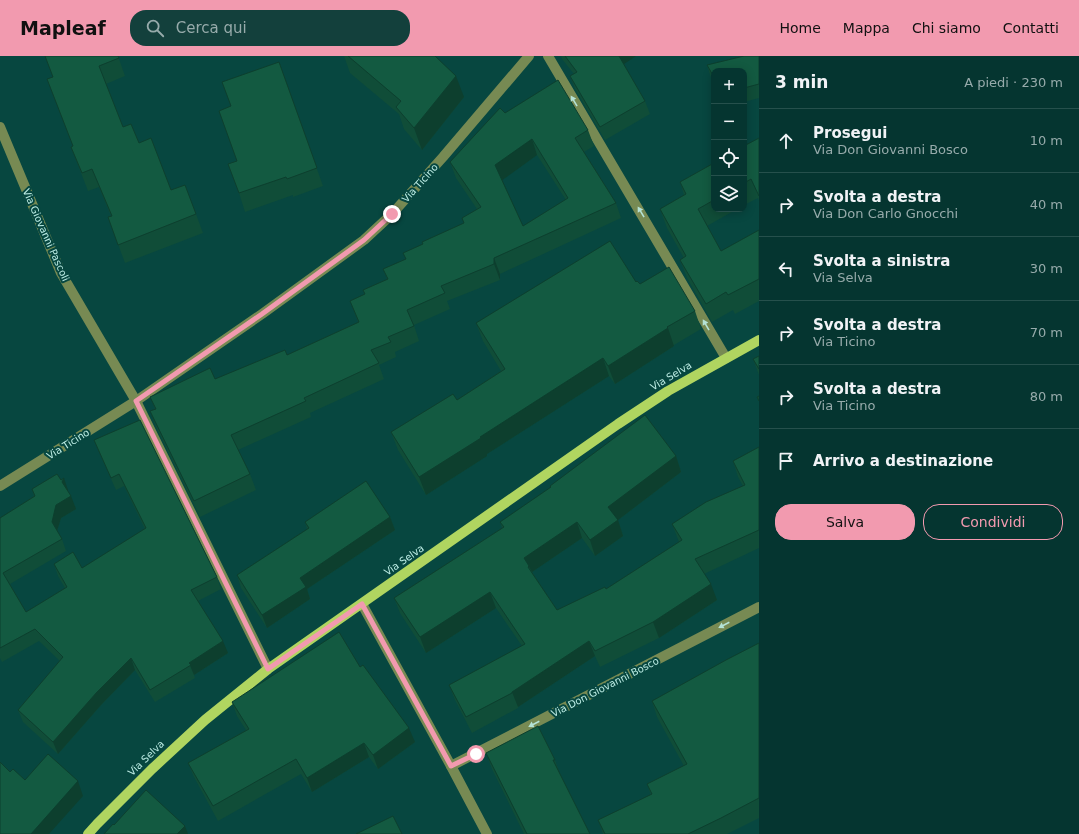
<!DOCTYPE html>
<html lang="it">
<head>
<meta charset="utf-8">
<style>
	body { margin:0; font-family:"DejaVu Sans",sans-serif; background:#13403c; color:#f1f3f6 }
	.controls { position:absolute; right:12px; top:12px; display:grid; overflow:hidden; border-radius:8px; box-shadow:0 2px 10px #0003 }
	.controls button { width:36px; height:36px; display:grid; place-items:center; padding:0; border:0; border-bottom:1px solid #26504c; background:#053530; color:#f1f3f6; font:20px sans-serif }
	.stop { position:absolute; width:12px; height:12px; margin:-9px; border:3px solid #f29aaf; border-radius:50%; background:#fff }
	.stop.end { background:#f29aaf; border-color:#fff; box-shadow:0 1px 4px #0008 }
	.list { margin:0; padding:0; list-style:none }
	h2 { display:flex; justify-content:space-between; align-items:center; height:52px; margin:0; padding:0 16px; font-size:17px }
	h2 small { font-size:13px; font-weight:400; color:#97abab }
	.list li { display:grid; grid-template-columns:26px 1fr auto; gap:12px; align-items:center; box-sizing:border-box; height:64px; padding:0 16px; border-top:1px solid #26504c }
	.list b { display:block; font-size:15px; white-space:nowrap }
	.list p { margin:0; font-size:13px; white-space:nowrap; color:#97abab }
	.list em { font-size:13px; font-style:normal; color:#97abab }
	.actions { display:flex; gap:8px; padding:12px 16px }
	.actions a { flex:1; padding:9px 0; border:1px solid #f29aaf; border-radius:16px; text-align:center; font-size:14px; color:#f29aaf }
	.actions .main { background:#f29aaf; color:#111 }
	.icon { flex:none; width:22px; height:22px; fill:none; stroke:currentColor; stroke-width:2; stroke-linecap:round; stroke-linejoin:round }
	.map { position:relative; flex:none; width:759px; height:778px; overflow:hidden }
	header { display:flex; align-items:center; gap:24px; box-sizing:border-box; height:56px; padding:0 20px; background:#f29aaf; color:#111 }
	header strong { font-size:19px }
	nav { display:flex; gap:22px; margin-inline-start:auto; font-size:14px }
	.search { width:280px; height:36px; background:#13403c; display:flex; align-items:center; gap:10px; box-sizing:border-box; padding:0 14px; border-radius:16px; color:#97abab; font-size:15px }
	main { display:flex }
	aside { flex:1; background:#053530 }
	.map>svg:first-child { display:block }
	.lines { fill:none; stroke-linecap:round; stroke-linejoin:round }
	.minor { stroke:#778a53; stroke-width:10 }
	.major { stroke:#b0d560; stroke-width:10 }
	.wall { fill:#104d38; fill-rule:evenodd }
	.shaded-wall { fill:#0d3f2e }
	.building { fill:#135a41; stroke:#0d3f2e; fill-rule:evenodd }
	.oneway { fill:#b5e2d6 }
	.route { stroke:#f29aaf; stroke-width:5 }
	.labels { text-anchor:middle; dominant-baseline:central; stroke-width:4; stroke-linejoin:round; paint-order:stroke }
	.street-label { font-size:10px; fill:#bcece4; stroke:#074740 }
</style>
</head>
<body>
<header>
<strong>Mapleaf</strong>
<div class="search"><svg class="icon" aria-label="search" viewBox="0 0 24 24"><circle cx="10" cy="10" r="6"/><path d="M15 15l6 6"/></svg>Cerca qui</div>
<nav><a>Home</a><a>Mappa</a><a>Chi siamo</a><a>Contatti</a></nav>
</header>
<main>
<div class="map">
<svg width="759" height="778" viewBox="0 0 759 778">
	<rect width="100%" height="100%" fill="#074740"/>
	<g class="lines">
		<g class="minor">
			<polyline points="548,0 726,302"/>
			<polyline points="0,71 61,217 136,345 268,613"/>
			<polyline points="0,430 136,345 262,258 364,184 392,158 443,101 529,0"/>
			<polyline points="362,548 451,710 487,778"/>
			<polyline points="451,710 759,551"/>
		</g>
		<polyline class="major" points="88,778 97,768 152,713 205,664 268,613 618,368 668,335 759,284"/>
	</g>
	<g class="wall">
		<polygon points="45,0 118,0 125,20 106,28 123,71 139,87 171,134 196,158 203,177 125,207 108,161 111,160 99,131 88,135 78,109 71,91 73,90 47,23 53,21"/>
		<polygon points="344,0 435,0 464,41 422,94 404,73 399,58 350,17"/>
		<polygon points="561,0 636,0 623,8 645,45 650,58 605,84 575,33 570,20 574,18 562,3"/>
		<polygon points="759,0 759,42 744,46 744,15 714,15 714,26 711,22 707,9"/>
		<polygon points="279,6 323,130 293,141 293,139 245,156 239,137 237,105 231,50"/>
		<path d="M505,57L588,74L594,90L584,96L616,147L621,162L500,218V224L447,245L450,253L414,269L419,285L395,296L396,301L379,309L384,323L310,357L311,361L238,394L250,418L256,434L200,461L156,371L150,355L155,353L150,341L215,323L287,299L358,266L350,245L365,238L363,234L387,223L383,213L406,203L423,188L422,186L464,167L477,153L456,122L450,106ZM537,99L566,144L523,170L502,124Z"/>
		<polygon points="759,82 759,145 758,142 744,149 744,90"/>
		<polygon points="714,107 714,153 737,153 707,170 721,195 759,174 759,245 735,258 733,254 712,266 687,222 680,204 684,202 667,172 660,153 684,139 680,126"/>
		<polygon points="636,226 695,255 701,273 674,289 674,290 615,328 609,320 487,398 487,400 426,439 398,394 391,376 457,344 501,315 483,285 476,267"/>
		<polygon points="759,300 759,319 753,303"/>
		<polygon points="94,384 217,521 221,533 198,545 228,597 194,619 195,622 155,646 135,614 101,649 58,698 23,666 18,654 60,605 39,585 2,606 0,602 0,462 34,440 32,433 61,424 68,434 68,435 76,453 61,462 57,475 62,483 66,495 10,528 26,556 65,532 58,520 54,508 82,512 145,473 124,430 116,434 99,396"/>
		<polygon points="759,391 759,492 704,518 717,544 659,582 600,611 595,600 518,651 518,652 472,677 455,644 449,629 522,590 496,552 426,597 400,557 394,542 502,472 500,466 676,400 681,416 618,464 623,480 595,500 582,482 532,516 557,554 606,533 679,486 672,468 743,430 738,421 733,405"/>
		<polygon points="390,461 395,474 307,533 310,543 267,572 241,532 237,519 307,473 305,466"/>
		<polygon points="759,587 759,762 727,778 603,778 598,764 651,739 647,728 684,710 657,661 652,645"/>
		<polygon points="360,611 415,686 378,713 369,701 312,736 301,718 218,765 194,721 188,707 246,674 237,660 232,646"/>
		<polygon points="486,697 555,704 560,718 590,778 524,778 492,713"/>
	</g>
	<g class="shaded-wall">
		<polygon points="618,0 636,0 621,10"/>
		<polygon points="456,20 464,41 422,94 414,72"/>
		<polygon points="532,83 537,99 501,125 495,109"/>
		<polygon points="494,202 500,218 500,224 494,208"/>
		<polygon points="668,272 674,290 615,328 608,310"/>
		<polygon points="603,302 609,320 487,398 487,400 426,439 419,421 480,381"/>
		<polygon points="676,400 681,416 618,464 623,480 595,500 590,484 608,451"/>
		<polygon points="64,422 68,434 67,439 62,426"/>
		<polygon points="71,440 76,453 61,462 56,478 52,466 56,449"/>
		<polygon points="390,461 395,474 307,533 310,543 267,572 262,559 300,522"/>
		<polygon points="577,466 582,482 532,516 524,502"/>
		<polygon points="711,528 717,544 659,582 653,566"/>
		<polygon points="490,536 496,552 426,597 420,581"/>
		<polygon points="223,585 228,597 194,619 189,607"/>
		<polygon points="589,585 595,600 518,651 512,636"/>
		<polygon points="131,602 135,614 101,649 58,698 53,686 97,636"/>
		<polygon points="409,672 415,686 378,713 373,699"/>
		<polygon points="364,687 369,701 312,736 307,722"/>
		<polygon points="78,725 83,740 49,778 31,778"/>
		<polygon points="185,770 188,778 177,778"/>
	</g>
	<g class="building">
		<polygon points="45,0 118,0 119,2 99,10 123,71 131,68 139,87 151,82 171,134 185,129 196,158 118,189 108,161 112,160 92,113 82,117 71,91 73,90 47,23 53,21"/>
		<polygon points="348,0 435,0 456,20 414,72 396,51 401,45"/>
		<polygon points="565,0 619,0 645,45 600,71 570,20 577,16"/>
		<polygon points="744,0 759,0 759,28 744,32 744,15 714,15 714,21 707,9"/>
		<polygon points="279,6 317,112 287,123 286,121 239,137 228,108 237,105 219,55 231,50 222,26"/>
		<path d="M558,24L588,74L575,82L616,147L494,202V208L441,230L445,237L407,254L414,270L388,281L391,286L371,294L379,307L304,342L306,345L231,379L250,418L194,445L150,355L156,353L150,341L210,312L215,323L285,294L287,299L359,266L350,245L365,238L363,234L388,223L383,213L406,203L403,197L423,188L422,186L464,167L462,162L481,151L450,106L500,52L505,57ZM532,83L568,142L523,170L495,109Z"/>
		<polygon points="759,82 759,140 751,123 744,127 744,90"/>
		<polygon points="714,107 714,144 698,153 721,195 759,174 759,223 728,239 726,236 706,248 680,204 686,200 660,153 686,138 680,126"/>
		<polygon points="610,185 636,226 637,225 640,228 669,211 695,255 667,271 668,272 608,310 603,302 480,381 481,382 419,421 391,376 453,338 457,344 505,313 476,267"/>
		<polygon points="759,300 759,313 753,303"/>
		<polygon points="759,340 759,345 757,341"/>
		<polygon points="645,359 676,400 608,451 618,464 590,484 577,466 524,502 529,510 528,511 557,554 605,531 606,533 682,484 672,468 706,446 745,429 733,405 759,391 759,474 695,503 711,528 653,566 595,595 589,585 512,636 512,637 466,661 449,629 525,588 490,536 420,581 394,542 504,471 500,466 551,431 550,430"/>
		<polygon points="140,364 217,521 191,534 223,585 189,607 191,609 150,634 131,602 97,636 53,686 18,654 63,601 35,573 0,592 0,462 35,440 32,433 57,418 61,424 64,422 62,426 71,440 56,449 52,466 62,483 3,517 26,556 67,531 54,508 73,496 82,512 146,472 119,418 111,422 94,384"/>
		<polygon points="366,425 390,461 300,522 306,531 262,559 237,519 309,472 305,466"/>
		<polygon points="339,576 360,611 363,609 409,672 373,699 364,687 307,722 296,703 213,750 188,707 249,673 232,646"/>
		<polygon points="759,587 759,742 721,762 688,778 605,778 598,764 652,738 647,728 687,708 652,645 726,604"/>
		<polygon points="538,670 555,704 553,704 590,778 527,778 486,697"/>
		<polygon points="48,698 78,725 31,778 0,778 0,706 10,716 13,713 25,724"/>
		<polygon points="146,734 185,770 177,778 104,778 113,768 114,769"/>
		<polygon points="393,760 402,778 356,778"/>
	</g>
	<defs><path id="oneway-solid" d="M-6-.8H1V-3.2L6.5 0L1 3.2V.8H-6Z"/></defs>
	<g class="oneway">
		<use href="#oneway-solid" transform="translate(574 45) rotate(-121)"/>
		<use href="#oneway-solid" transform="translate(641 156) rotate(-121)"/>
		<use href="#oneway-solid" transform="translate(706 269) rotate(-120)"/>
		<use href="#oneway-solid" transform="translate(724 569) rotate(153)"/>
		<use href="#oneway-solid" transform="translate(534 668) rotate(153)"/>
	</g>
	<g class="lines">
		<polyline class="route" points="392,158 364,184 262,258 136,345 268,613 362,548 451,710 476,698"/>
	</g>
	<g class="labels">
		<g class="street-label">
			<text transform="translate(420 127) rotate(-48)">Via Ticino</text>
			<text transform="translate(46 179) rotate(66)">Via Giovanni Pascoli</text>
			<text transform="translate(671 320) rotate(-31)">Via Selva</text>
			<text transform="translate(68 388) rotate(-32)">Via Ticino</text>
			<text transform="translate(404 504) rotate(-35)">Via Selva</text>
			<text transform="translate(605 631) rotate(-27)">Via Don Giovanni Bosco</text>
			<text transform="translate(146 702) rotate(-44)">Via Selva</text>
		</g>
	</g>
</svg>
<div class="controls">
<button>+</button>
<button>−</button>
<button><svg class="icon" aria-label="locate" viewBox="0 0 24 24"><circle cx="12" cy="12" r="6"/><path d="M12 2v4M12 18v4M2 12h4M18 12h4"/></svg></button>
<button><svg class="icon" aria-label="layers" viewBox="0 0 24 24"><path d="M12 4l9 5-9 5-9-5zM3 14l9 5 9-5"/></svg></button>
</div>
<div class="stop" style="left:476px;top:698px"></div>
<div class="stop end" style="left:392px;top:158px"></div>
</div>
<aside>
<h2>3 min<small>A piedi · 230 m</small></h2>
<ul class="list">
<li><svg class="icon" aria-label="ahead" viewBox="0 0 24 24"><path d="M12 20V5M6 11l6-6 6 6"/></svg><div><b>Prosegui</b><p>Via Don Giovanni Bosco</p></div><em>10 m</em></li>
<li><svg class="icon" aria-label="right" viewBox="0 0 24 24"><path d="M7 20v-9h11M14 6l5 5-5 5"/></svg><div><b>Svolta a destra</b><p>Via Don Carlo Gnocchi</p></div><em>40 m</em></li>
<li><svg class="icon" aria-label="left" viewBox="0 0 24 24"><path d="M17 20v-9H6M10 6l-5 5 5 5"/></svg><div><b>Svolta a sinistra</b><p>Via Selva</p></div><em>30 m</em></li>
<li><svg class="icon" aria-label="right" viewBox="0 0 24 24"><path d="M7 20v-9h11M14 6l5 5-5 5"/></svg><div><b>Svolta a destra</b><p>Via Ticino</p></div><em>70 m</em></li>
<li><svg class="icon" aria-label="right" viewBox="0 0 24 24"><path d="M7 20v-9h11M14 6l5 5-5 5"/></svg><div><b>Svolta a destra</b><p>Via Ticino</p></div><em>80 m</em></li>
<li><svg class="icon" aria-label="arrive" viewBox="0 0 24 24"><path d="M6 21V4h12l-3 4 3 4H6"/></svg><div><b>Arrivo a destinazione</b></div></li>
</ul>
<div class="actions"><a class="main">Salva</a><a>Condividi</a></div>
</aside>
</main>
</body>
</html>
